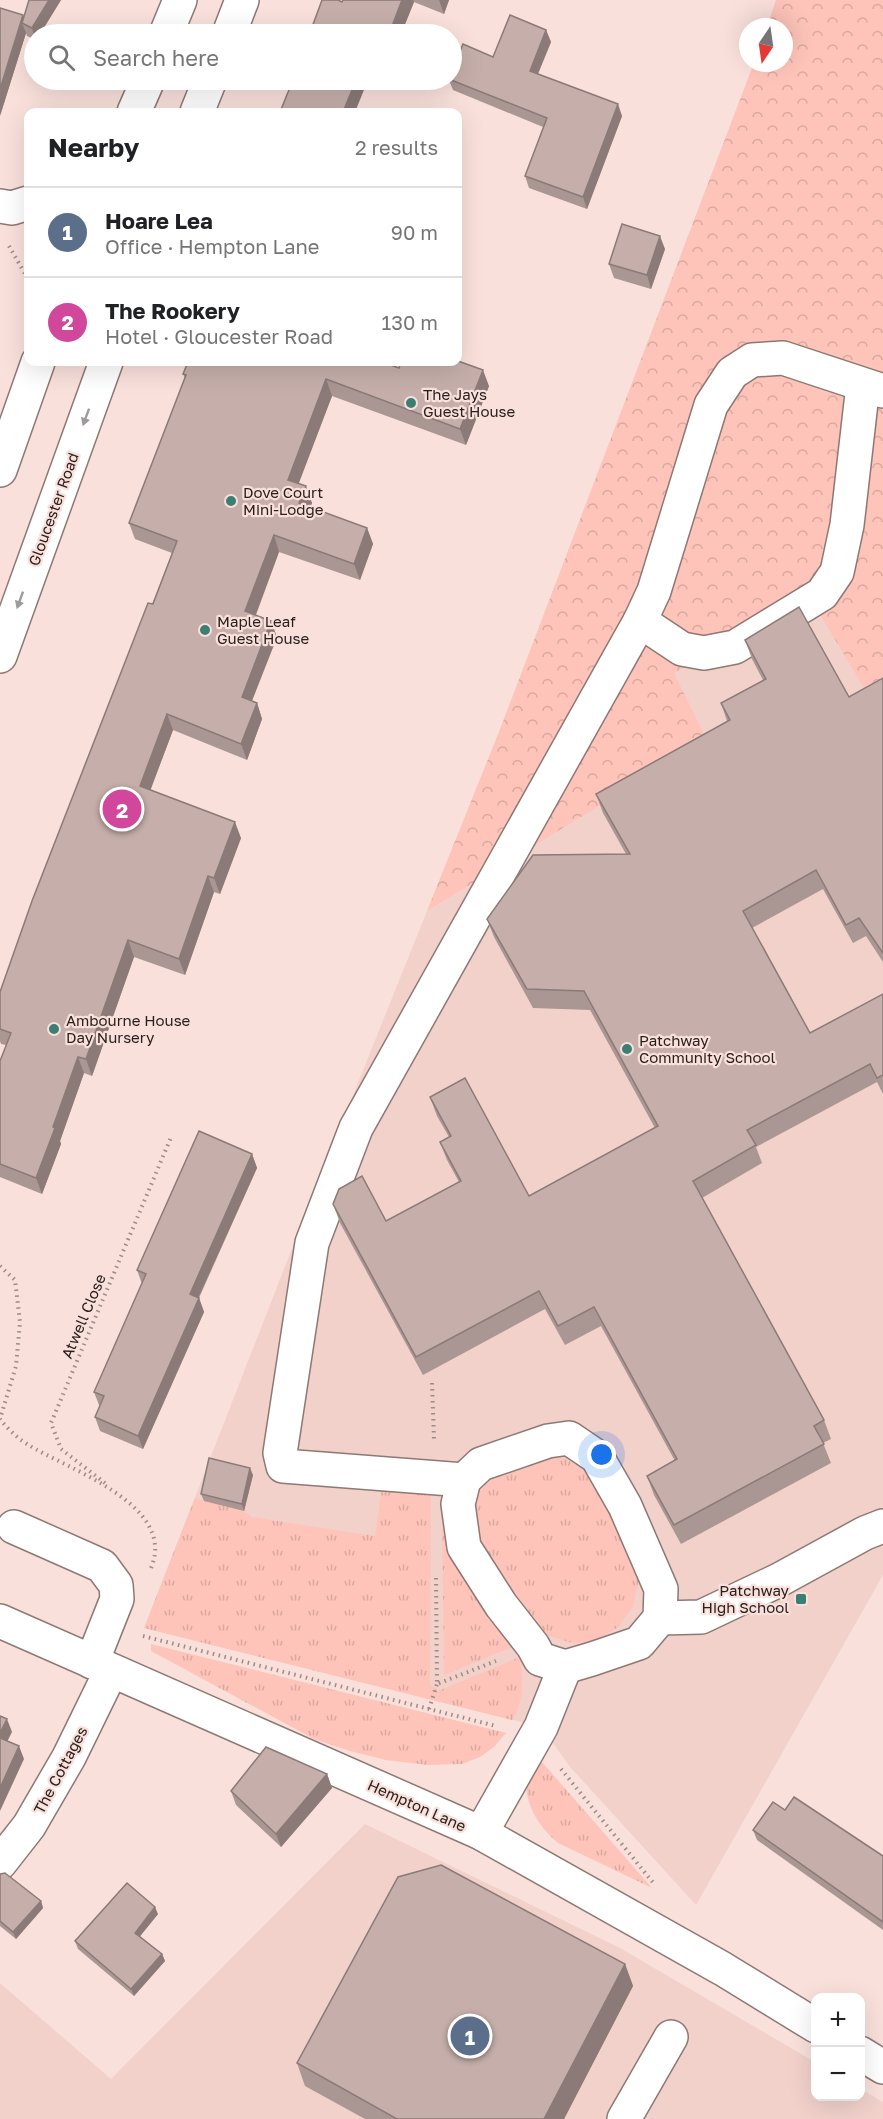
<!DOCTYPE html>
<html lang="en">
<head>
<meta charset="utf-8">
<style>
	body { margin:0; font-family:"Golos Text",sans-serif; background:#f2f2f2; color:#202124 }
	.controls { position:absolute; right:18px; bottom:18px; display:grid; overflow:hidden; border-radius:12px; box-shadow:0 6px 24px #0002 }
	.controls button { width:54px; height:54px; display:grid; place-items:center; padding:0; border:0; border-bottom:2px solid #e0e0e0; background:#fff; color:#202124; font:30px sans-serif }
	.compass { position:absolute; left:739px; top:18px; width:54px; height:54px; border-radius:50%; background:#fff; box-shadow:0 6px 24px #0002; rotate:193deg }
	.you { position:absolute; left:602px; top:1455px; width:21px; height:21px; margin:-15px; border:4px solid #fff; border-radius:50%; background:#1a73e8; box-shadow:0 0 0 9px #1a73e833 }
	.badge { display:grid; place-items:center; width:39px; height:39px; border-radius:50%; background:#3b7f74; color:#fff; font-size:20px; font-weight:700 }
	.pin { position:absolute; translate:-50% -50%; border:3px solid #fff; box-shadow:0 2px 6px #0006 }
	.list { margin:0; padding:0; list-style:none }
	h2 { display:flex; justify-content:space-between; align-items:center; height:78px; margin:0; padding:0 24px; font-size:26px }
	h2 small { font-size:20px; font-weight:400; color:#757577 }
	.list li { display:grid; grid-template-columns:39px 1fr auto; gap:18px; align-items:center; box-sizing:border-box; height:90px; padding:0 24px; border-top:2px solid #e0e0e0 }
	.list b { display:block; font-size:22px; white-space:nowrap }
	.list p { margin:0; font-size:20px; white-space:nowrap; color:#757577 }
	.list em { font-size:20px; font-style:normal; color:#757577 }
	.icon { flex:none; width:33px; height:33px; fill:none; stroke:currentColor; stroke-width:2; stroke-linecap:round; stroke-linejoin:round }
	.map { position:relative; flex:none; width:883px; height:2119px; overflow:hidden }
	.search { position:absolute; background:#fff; box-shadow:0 6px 24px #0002; left:24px; top:24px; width:438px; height:66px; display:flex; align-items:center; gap:15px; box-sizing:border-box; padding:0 21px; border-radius:33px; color:#757577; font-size:22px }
	.panel { position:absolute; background:#fff; box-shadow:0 6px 24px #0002; left:24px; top:108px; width:438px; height:258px; border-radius:12px }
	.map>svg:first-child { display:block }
	.built { fill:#f2d1cb }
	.grass { fill:url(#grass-tufts) }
	.park { fill:url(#park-crowns) }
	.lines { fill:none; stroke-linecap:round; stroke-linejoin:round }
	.minor-casing { stroke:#8e7873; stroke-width:36 }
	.major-casing { stroke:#8e7873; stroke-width:36 }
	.path { stroke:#9d8b88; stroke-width:4; stroke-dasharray:1.5 4.5; stroke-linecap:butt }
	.minor { stroke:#fff; stroke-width:33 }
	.major { stroke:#fff; stroke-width:33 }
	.wall { fill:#aa9692 }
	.shaded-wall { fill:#8b7a77 }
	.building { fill:#c6afaa; stroke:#8b7a77; stroke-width:1.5 }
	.oneway { fill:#9f9b9a }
	.poi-dot { fill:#3b7f74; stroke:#f9e0db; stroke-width:2 }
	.labels { text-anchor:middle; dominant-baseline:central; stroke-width:4.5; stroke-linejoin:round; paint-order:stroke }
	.poi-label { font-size:15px; fill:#29201e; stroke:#f9e0db; text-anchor:start }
	.street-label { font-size:15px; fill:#29201e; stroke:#f9e0db }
</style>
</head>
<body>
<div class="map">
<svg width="883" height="2119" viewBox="0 0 883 2119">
	<defs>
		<pattern id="grass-tufts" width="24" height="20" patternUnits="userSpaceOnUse" patternTransform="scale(1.5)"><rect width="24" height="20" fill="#fec4b9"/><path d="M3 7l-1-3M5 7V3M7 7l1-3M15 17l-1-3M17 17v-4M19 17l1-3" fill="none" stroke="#daa89f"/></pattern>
		<pattern id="park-crowns" width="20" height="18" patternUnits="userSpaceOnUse" patternTransform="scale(1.5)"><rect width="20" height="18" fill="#fec4b9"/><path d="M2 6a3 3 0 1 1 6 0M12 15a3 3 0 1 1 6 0" fill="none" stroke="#daa89f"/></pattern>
	</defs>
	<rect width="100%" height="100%" fill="#f9e0db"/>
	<g class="built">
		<polygon points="776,0 883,0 883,1575 696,1905 571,1768 541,1727 144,1628 316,1187 499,732 754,63 784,63 784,27 767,27"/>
		<polygon points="365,1824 620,1948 815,2062 816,2096 860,2096 861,2089 883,2102 883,2119 0,2119 0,1983 111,2079"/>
	</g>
	<g class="grass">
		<polygon points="538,1456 564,1458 589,1473 635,1554 639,1578 633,1607 617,1628 597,1641 572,1643 546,1635 511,1596 478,1542 472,1508 479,1491 506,1468"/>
		<path d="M382,1487L431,1493L430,1684L438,1691L520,1657C523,1679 525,1701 512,1720L144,1628L195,1498L244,1511L252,1517L375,1536Z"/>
		<polygon points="445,1505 520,1644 444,1675 442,1510"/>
		<polygon points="151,1644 506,1733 494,1747 480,1757 462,1764 428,1765 386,1760 350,1751 314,1739 151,1651"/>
		<path d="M535,1754L652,1888L558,1843C539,1827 523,1803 527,1777C528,1769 532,1761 535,1754Z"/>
	</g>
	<polygon class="park" points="776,0 883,0 883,677 864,688 812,601 674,673 707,740 427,911 499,732 754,63 784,63 784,27 767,27"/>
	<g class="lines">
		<defs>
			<g id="minor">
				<polyline points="0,206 12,208 28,203"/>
				<polyline points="640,621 682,649 704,653 735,647 822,594 837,572 847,525 863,385"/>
				<polygon points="569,1438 597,1457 625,1506 661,1589 660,1618 639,1643 592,1659 565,1667 540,1659 533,1646 501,1605 464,1547 458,1504 464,1480 481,1464 548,1441"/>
				<polyline points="464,1480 283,1466 280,1453 312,1243 356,1128 640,621 654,591 711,405 732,373 752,360 783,358 883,391"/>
				<polyline points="14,1527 102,1566 116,1585 117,1599 92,1662"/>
				<polyline points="660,1618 701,1617 779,1580 865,1533 883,1526"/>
				<polyline points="0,1621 481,1833 723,1969 816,2026"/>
				<polyline points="481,1833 541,1727 565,1667"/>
				<polyline points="0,1863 29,1826 69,1757 111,1671"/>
				<polyline points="860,2053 883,2067"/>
				<polyline points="624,2119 671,2037"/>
			</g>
			<g id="major">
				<polyline points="166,34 180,0"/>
				<polyline points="229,34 242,0"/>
				<polyline points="134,112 148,80"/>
				<polyline points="197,112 210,80"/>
				<polyline points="0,470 38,362"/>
				<polyline points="0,656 106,362"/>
			</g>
		</defs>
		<use href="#minor" class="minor-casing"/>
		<use href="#major" class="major-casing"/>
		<g class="path">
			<polyline points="9,246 28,279"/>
			<path d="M0,1266L15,1280L20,1322L16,1366L0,1419C7,1428 16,1437 27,1444C66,1469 178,1504 151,1568"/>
			<polyline points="432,1383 434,1439"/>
			<polyline points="105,1483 61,1449 51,1423 172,1135"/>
			<polyline points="436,1578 437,1684 496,1661"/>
			<polyline points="143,1636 496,1726"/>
			<polyline points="429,1709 437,1684"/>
			<polyline points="561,1769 655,1885"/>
		</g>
		<use href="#minor" class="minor"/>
		<use href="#major" class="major"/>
	</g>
	<g class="wall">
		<polygon points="61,0 40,34 34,34 34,39 27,36 26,33 0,116 24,17"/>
		<polygon points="343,0 449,0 444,14 414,2 401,34 311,34 312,32 311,30 342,2"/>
		<polygon points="546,30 551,42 538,74 622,116 587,209 529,188 525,176 543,127 453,90 449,80 452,80 493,57"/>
		<polygon points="665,249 651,289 614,278 609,264"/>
		<polygon points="399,368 489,386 466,445 332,396 298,484 312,503 310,507 367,528 373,544 360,580 279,552 256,615 277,637 252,701 257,703 262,719 247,760 173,730 150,790 241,838 220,894 214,892 185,975 134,957 92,1076 84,1073 60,1141 61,1144 42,1194 0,1177 0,1061 6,1045 1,1044 0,1041 0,992 172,553 135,539 129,523 185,378 183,374"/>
		<polygon points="745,640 849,697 883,678 883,962 866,936 853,943 823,889 752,928 810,1033 883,994 883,1094 877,1082 756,1147 762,1163 702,1198 824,1420 831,1439 823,1443 831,1463 681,1544 654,1495 647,1476 675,1461 601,1326 565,1345 545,1309 423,1375 340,1223 333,1204 386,1221 459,1182 447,1160 440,1142 449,1137 437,1116 430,1097 529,1196 655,1128 590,1010 533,1008 494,937 487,919 626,854 603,813 596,794 727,721 721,703 763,680 752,659"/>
		<polygon points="252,1154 257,1168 199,1298 204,1312 143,1449 100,1431 95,1417 100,1406 99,1405 94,1392 142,1284 137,1270"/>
		<polygon points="253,1475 244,1511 204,1501 201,1494"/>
		<polygon points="327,1774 332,1788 281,1847 236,1805 231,1791"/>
		<polygon points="785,1810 883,1856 883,1930 757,1840 753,1830"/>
		<polygon points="0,1874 41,1901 43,1908 16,1939 0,1926"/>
		<polygon points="158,1914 140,1936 162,1954 165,1961 134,1996 78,1949 75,1941"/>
		<polygon points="625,1964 633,1986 564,2119 365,2119 305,2086 297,2063"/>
	</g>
	<g class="shaded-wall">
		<polygon points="49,0 61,0 40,34 34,35 32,28"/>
		<polygon points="402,0 413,0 414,2 401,34 389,34"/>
		<polygon points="439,0 449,0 444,14"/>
		<polygon points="23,15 27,25 22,23 26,33 0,116 0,89"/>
		<polygon points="546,30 551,42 534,83 530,71"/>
		<polygon points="356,80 368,80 355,112 343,112"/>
		<polygon points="618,104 622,116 587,209 583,197"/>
		<polygon points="660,236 665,249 651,289 647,275"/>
		<polygon points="483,370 489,386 466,445 460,429"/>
		<polygon points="326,379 332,396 294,496 288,480"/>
		<polygon points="306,486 312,503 305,520 299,503"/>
		<polygon points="367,528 373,544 360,580 354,564"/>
		<polygon points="274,535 279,552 251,627 245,611"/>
		<polygon points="271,621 277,637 247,713 242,697"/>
		<polygon points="257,703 262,719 247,760 241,744"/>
		<polygon points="167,714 173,730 146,802 140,786"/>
		<polygon points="235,822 241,838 220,894 214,878"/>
		<polygon points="208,876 214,892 185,975 179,959"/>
		<polygon points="128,940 134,957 92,1076 86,1059"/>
		<polygon points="78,1057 84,1073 60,1141 61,1144 42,1194 36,1178 53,1127"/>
		<polygon points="252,1154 257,1168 194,1307 190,1294"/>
		<polygon points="199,1298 204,1312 143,1449 138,1436"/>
		<polygon points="250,1468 253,1475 244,1511 242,1504"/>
		<polygon points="7,1719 12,1732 3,1750 0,1742 0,1733"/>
		<polygon points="19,1746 24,1759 0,1811 0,1788"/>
		<polygon points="327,1774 332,1788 281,1847 276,1834"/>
		<polygon points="41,1901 43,1908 16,1939 13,1932"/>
		<polygon points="155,1907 158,1914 137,1940 135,1933"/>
		<polygon points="162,1954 165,1961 134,1996 131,1989"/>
		<polygon points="625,1964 633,1986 564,2119 544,2119"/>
	</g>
	<g class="building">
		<polygon points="29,0 49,0 32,28 22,23"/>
		<polygon points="322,0 338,0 342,2 343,0 402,0 389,34 311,34 313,31 311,30"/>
		<polygon points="0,8 23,15 0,89"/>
		<polygon points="510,15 546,30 530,71 618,104 583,197 525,176 547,118 451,80 452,71 463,44 493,57"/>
		<polygon points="293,80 356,80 343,112 280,112"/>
		<polygon points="622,224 660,236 647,275 609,264"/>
		<polygon points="458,361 483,370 460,429 326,379 288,480 306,486 299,503 367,528 354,564 274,535 245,611 271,621 242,697 257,703 241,744 167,714 140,786 235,822 214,878 208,876 179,959 128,940 86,1059 78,1057 53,1127 55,1128 36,1178 0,1164 0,1061 11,1033 0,1029 0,992 32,901 148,603 153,604 177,541 129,523 186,375 183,374 188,362 382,362 399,368 401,362 458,362"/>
		<polygon points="799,607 849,697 883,678 883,953 859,918 846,925 816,870 743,911 810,1033 883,994 883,1075 877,1078 870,1064 747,1130 756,1145 693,1181 824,1420 814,1426 824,1444 674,1525 647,1476 677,1459 594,1307 558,1326 539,1291 416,1357 333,1204 339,1189 362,1176 386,1221 461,1181 440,1142 451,1136 430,1097 465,1078 529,1196 658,1126 584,991 527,989 487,919 533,855 630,854 596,794 730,720 721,703 766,679 745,640"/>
		<polygon points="199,1131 252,1154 190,1294 199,1298 138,1436 95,1417 104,1396 94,1392 146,1274 137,1270"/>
		<polygon points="209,1458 250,1468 242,1504 201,1494"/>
		<polygon points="0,1716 7,1719 0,1733"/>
		<polygon points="0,1738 19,1746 0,1788"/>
		<polygon points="266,1747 327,1774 276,1834 231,1791"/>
		<polygon points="794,1797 883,1856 883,1922 753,1830 773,1802 785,1810"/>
		<polygon points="441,1865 625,1964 544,2119 397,2119 297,2063 398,1877"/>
		<polygon points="5,1873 41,1901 13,1932 0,1921 0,1874"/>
		<polygon points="127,1883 155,1907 135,1933 162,1954 131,1989 75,1941"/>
	</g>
	<defs><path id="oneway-solid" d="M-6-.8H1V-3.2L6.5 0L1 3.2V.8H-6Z" transform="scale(1.5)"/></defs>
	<g class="oneway">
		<use href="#oneway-solid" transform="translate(86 417) rotate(110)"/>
		<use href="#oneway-solid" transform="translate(20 600) rotate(110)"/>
	</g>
	<g class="poi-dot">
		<circle cx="411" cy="403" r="6"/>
		<circle cx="231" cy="501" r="6"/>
		<circle cx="205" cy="630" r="6"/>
		<circle cx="54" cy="1029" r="6"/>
		<circle cx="627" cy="1049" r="6"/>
		<rect x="795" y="1593" width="12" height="12" rx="3"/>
	</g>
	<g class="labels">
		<g class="poi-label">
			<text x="423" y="394">The Jays<tspan x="423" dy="17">Guest House</tspan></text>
			<text x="243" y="492">Dove Court<tspan x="243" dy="17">Mini-Lodge</tspan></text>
			<text x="217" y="621">Maple Leaf<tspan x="217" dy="17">Guest House</tspan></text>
			<text x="66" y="1020">Ambourne House<tspan x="66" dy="17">Day Nursery</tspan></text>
			<text x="639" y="1040">Patchway<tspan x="639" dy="17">Community School</tspan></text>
			<text x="789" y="1590" text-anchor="end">Patchway<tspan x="789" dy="17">High School</tspan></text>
		</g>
		<g class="street-label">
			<text transform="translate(53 509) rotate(-70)">Gloucester Road</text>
			<text transform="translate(83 1316) rotate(-67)">Atwell Close</text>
			<text transform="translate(60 1770) rotate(-62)">The Cottages</text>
			<text transform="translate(417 1805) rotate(24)">Hempton Lane</text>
		</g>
	</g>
</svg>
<div class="controls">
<button>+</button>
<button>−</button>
</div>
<svg class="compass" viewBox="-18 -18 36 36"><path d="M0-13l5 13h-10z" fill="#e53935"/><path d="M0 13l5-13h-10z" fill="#757577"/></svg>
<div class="you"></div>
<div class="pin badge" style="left:470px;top:2036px;background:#5c6f8a">1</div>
<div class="pin badge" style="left:122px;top:809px;background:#d1479c">2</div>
<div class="search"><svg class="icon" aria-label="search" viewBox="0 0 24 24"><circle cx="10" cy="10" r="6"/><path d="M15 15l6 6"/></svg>Search here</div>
<section class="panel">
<h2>Nearby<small>2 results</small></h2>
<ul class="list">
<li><span class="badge" style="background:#5c6f8a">1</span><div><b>Hoare Lea</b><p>Office · Hempton Lane</p></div><em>90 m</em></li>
<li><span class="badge" style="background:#d1479c">2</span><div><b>The Rookery</b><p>Hotel · Gloucester Road</p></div><em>130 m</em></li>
</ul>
</section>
</div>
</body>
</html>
